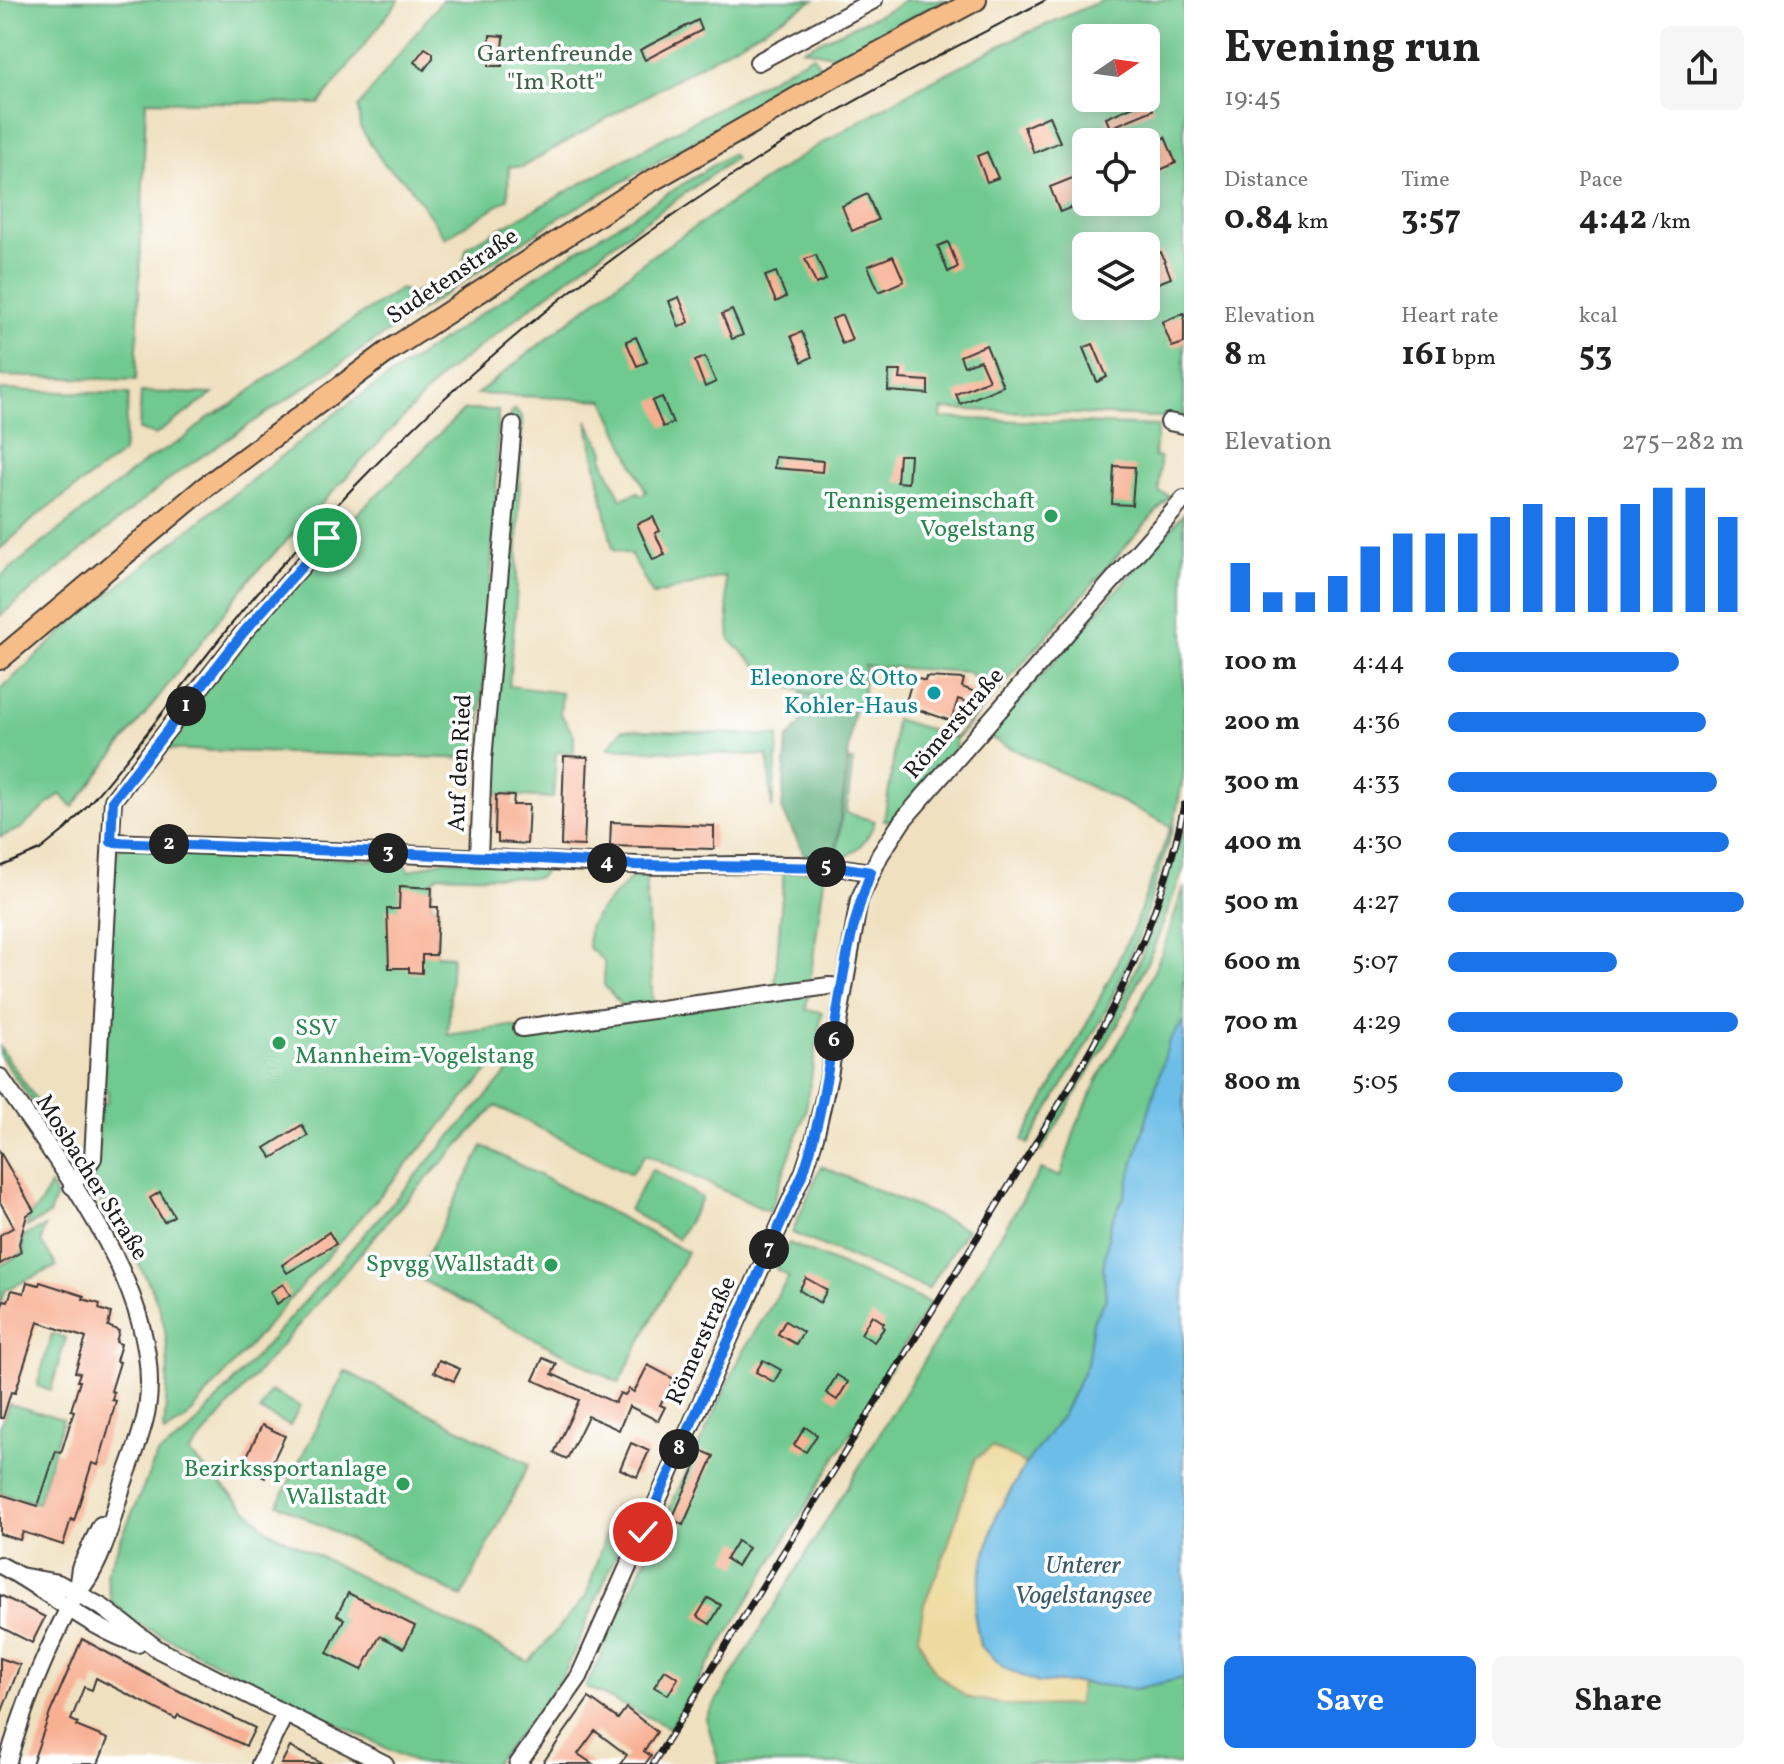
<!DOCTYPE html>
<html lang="en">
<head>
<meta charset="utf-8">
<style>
	body { margin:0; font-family:Vollkorn,serif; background:#f6f6f6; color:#222; height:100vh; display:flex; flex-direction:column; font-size:30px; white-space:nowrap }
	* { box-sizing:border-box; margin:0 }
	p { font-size:26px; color:#767676 }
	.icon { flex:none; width:44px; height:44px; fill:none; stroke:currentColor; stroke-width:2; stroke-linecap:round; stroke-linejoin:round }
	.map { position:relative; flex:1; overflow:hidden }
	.side { display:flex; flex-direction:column; background:#fff; width:600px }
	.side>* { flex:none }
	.needle { width:52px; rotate:77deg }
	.tools { position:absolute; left:1072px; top:24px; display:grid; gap:16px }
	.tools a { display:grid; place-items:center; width:88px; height:88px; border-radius:12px; background:#fff; box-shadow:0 4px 20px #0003; font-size:40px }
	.pin { position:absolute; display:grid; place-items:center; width:68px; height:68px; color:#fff; margin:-34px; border:4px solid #fff; border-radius:50%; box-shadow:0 2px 8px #0007 }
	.km { position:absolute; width:40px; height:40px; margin:-20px; border-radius:50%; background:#222; color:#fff; font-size:22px; line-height:40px; text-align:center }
	.round { display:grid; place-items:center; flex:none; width:84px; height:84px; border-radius:12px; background:#f6f6f6 }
	.overview { display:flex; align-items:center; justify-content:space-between; height:136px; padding:0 40px }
	h1 { font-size:44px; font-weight:700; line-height:60px }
	.stats { display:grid; grid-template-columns:repeat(3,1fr); gap:12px; height:136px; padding:8px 40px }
	.stats div { display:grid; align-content:center }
	.stats b { font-size:34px; font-weight:700 }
	.stats small { font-size:22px; font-weight:400 }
	.stats p { font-size:22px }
	.chart { height:224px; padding:16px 40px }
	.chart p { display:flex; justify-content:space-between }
	.chart svg { width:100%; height:144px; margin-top:8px; stroke:#1a73e8; stroke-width:6 }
	.action { display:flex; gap:16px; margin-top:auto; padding:16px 40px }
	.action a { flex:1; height:92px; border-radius:12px; background:#1a73e8; color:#fff; font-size:32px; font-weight:700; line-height:92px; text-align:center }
	.action a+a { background:#f6f6f6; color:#222 }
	ul { padding:0 40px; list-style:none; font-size:26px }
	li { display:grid; grid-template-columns:128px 96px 1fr; align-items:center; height:60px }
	li i { height:20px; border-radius:10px; background:#1a73e8 }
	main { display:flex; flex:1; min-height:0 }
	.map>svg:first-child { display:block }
	.green { fill:#70c98f; stroke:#467256; stroke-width:2; fill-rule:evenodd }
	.forest { fill:#5cad7a; stroke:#3c644b; stroke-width:2 }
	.sand { fill:#eeda9e; stroke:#857b5d; stroke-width:2 }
	.water { fill:#6cbde7; stroke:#446c82; stroke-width:2 }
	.building { fill:#f8af92 }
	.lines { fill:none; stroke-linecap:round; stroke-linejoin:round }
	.minor-casing { stroke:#3c3935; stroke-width:20 }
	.major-casing { stroke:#3c3935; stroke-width:24 }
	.minor { stroke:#fff; stroke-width:16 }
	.major { stroke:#f7bd88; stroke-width:20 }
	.tram { stroke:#1c1c1c; stroke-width:2 }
	.rail-casing { stroke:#1c1c1c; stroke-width:7 }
	.rail { stroke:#fff; stroke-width:4; stroke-dasharray:12; stroke-linecap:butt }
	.route-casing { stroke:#fff; stroke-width:16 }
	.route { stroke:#1a73e8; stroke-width:10 }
	.leisure-dot { fill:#2e9e5b; stroke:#fff; stroke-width:3 }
	.culture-dot { fill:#0f9aa8; stroke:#fff; stroke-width:3 }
	.labels { text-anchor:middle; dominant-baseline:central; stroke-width:7; stroke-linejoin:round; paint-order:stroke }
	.park-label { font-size:24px; fill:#3e614a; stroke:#fff }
	.street-label { font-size:24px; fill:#1c1c1c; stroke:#fff }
	.leisure-label { font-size:24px; fill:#27864d; stroke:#fff; text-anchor:end }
	.culture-label { font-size:24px; fill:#0d838f; stroke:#fff; text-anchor:end }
	.water-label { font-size:26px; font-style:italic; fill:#3c5c6d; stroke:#fff }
</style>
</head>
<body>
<main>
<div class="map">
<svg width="1184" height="1764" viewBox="0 0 1184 1764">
	<rect width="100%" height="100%" fill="#fff"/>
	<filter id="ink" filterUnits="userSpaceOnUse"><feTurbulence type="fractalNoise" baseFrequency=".0125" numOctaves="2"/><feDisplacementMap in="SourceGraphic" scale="16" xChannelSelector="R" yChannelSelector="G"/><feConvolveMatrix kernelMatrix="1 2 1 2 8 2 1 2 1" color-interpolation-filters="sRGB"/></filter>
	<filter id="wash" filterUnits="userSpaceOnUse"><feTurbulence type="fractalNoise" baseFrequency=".006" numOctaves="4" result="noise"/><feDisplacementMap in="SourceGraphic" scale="32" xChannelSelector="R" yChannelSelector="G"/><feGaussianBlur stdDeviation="1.8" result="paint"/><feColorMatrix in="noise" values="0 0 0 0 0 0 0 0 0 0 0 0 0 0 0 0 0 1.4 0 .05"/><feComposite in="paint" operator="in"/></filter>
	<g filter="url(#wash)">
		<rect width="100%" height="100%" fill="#efe0c0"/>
		<!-- green -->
		<g class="green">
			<path d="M0 0H399L319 104 146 101 136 380 0 376Z"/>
			<path d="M442 0H814L522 167 509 166 508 199 445 238 408 184 383 163 360 127 358 107Z"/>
			<path d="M904 0H946L836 56 803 49 894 8Z"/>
			<path d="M1103 0H1184V418L942 409 941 418 1158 426 1154 457 1160 458 1159 492 1170 496 955 740 956 748 893 821 884 820 893 763 895 719 956 737 988 698 969 672 865 666 862 711 774 682 730 640 725 576 653 595 631 555 613 550 587 420 604 451 603 460 621 499 638 492 640 495 646 492 604 400 477 394 650 257 807 152 910 92 1011 40ZM1086 38H1146V98H1086ZM1086 142H1146V202H1086ZM1086 246H1146V306H1086Z"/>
			<path d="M813 55 821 69 560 217 177 473 0 616V577L147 460 184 439 208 418 230 406 289 362 400 289 412 294 462 268 467 247Z"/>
			<path d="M731 154 735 158 610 246 443 375 251 578 73 807 60 794 20 829 0 837V690L78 618 341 409 544 271Z"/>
			<path d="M0 390 129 394 123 453 38 515 0 549Z"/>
			<path d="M141 392 213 394 155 435 139 430Z"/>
			<path d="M514 409 522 417 516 602 509 686 562 693 560 713 574 735V753L556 752 553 798 490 794 487 785 507 420Z"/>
			<path d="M464 410H498L496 499 478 759 158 749 248 635 357 514Z"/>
			<path d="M1184 513V774L1173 827 1140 933 1103 1017 1028 1144 1022 1140 1090 1018 1133 930 1171 826 988 737Z"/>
			<path d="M623 729 779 736 772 809 768 756 608 748Z"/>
			<path d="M849 761H853L846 813 875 821C869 839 854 856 836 861Z"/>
			<path d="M1184 826V867L1154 947 1119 1023 1041 1151 1036 1149 1112 1023 1150 936Z"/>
			<path d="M124 845 404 862 409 871 445 860 545 864 543 874 536 878 439 875 432 881 431 907H438L436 955 452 956 448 1035 510 1026 524 1031 774 997 784 871 825 872 806 1010 822 1012 805 1114 769 1212 646 1154 631 1174 496 1106 399 1208 189 1453 269 1531 529 1662 586 1597 614 1507 633 1516 565 1672 536 1716 493 1764H418L131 1620 111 1601 106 1574 157 1455 187 1434 509 1071 494 1061 490 1069 185 1420 164 1433C166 1396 172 1357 163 1321 155 1289 136 1260 121 1231L118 1232 94 1191 92 1179 97 1164 100 1103H107L108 1090 101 1089 115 854Z"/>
			<path d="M640 869H645L653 1007 622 1006 604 985V961L588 947 589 926 601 909Z"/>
			<path d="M1184 887V1764H719L706 1718 1041 1169 1060 1177 1076 1127 1098 1078 1135 1015 1163 950Z"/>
			<path d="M0 1047 62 1137 51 1130 0 1055Z"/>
			<path d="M483 1146 687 1252 619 1383 416 1277Z"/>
			<path d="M821 1166 967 1229 928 1289 792 1233Z"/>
			<path d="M652 1169 702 1198 678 1239 629 1210Z"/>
			<path d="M50 1185 56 1196 49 1215 26 1227 29 1216 40 1205Z"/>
			<path d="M45 1227 41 1242 57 1266 5 1290 0 1305V1266L24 1252 22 1244 23 1236Z"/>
			<path d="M789 1243 930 1303 670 1728 586 1687 743 1351 789 1277 776 1269Z"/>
			<path d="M52 1334 66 1338 51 1390 37 1386Z"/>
			<path d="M345 1371 529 1464 462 1597 278 1504Z"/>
			<path d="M270 1391 300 1406 290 1426 260 1411Z"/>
			<path d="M9 1404 63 1419 38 1503 0 1493V1425Z"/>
		</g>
		<!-- forest -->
		<path class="forest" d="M801 692 854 709 835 861 807 860 782 810 787 740 801 724Z"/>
		<!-- sand -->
		<path class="sand" d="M992 1447 1026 1464 996 1516 1038 1683H1081L1077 1705 1012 1706 966 1697 934 1671 918 1637 924 1604 946 1551 975 1459Z"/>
		<!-- water -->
		<path class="water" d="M1184 1020V1678L1135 1689 1081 1683H1038L1004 1668 980 1646 974 1613 981 1572 996 1516 1026 1464 1063 1414 1087 1364 1093 1321 1106 1298 1103 1268 1111 1222 1124 1197 1169 1042Z"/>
		<g id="blocks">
			<!-- building -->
			<g class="building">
				<path d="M698 20 702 30 645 60 640 50Z"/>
				<path d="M490 35 504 36 502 66H489Z"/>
				<path d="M425 48 433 53V58L424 70 414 62Z"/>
				<path d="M1149 99 1153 110 1110 128 1106 118Z"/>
				<path d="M1049 116 1060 142 1034 153 1024 127Z"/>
				<path d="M1165 137 1176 163 1151 174 1146 162V145Z"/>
				<path d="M987 152 998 178 987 182 977 156Z"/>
				<path d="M1075 177 1085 202 1060 212 1050 187Z"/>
				<path d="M867 194 878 220 852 231 842 206Z"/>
				<path d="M948 242 958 267 948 272 938 246Z"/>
				<path d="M1161 252 1171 278 1146 288V258Z"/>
				<path d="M816 255 826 280 816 284 805 259Z"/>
				<path d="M893 256 904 281 879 292 868 266Z"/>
				<path d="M776 272 786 297 776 302 765 276Z"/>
				<path d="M679 297 689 322 679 327 669 301Z"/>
				<path d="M732 310 743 335 732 339 722 314Z"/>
				<path d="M1184 313V343L1172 347 1162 322Z"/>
				<path d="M842 315 852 340 842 344 832 319Z"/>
				<path d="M802 332 812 357 802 362 791 336Z"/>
				<path d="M636 337 647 362 637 366 626 341Z"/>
				<path d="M1093 344 1107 377 1097 382 1083 348Z"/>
				<path d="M986 345 1003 386 960 404 956 394 989 380 980 360 964 366 960 356Z"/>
				<path d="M705 357 716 382 705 387 695 361Z"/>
				<path d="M889 371H901L900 379 928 381V394L888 391Z"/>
				<path d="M662 397 673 423 663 427 652 401Z"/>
				<path d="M899 455H910L908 483 897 482Z"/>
				<path d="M775 457 823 461 822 472 774 468Z"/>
				<path d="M1114 466 1135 467 1132 505 1112 504Z"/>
				<path d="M653 517 660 531 655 533 665 555 653 560 637 524Z"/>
				<path d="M913 677 925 681 926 677 964 679 962 687 975 692 972 704 958 699 951 721 905 705Z"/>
				<path d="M564 756 588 757 584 846 561 845Z"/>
				<path d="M496 795 514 796 513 805H529L527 844 498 842V834H495Z"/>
				<path d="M611 822 714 826V849L610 846Z"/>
				<path d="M400 886 432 888 431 907H438L436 955H422V973L409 972V968H389L387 909H399Z"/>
				<path d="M302 1125 308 1136 272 1158 265 1148Z"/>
				<path d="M0 1152 34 1211 27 1215 19 1244 21 1252 0 1264V1235L14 1227 0 1202Z"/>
				<path d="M160 1192 174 1216 164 1222 150 1198Z"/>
				<path d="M329 1232 336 1244 287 1273 282 1265Z"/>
				<path d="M806 1278 827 1290 820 1303 799 1290Z"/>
				<path d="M27 1282 39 1285 40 1282 84 1296 83 1299 100 1304 99 1309 111 1313 108 1326 119 1331 116 1342 121 1344 116 1361 120 1362 111 1391 114 1392 112 1400 116 1401 108 1431 98 1465 92 1463 74 1521 71 1519 63 1545 23 1532 20 1540 0 1534V1494L38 1506 56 1451 61 1453 74 1411 71 1410 80 1381H77L80 1373 75 1372 86 1338 38 1322 15 1393 11 1392 3 1418H0V1313L4 1300 8 1301 12 1290 24 1293Z"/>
				<path d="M283 1284 290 1295 277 1304 270 1292Z"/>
				<path d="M872 1315 884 1323 882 1326 884 1328 874 1342 861 1334Z"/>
				<path d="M785 1321 803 1332 796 1344 778 1334Z"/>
				<path d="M543 1358 557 1364 552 1374 615 1403 620 1393 625 1395 629 1389 634 1392 648 1365 674 1379 660 1405 665 1407 658 1421 629 1406 619 1430 588 1416 567 1459 554 1453 579 1400 533 1380Z"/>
				<path d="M439 1360 460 1369 454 1381 434 1372Z"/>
				<path d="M763 1360 781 1370 774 1382 756 1372Z"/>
				<path d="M837 1375 848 1382 837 1400 826 1393Z"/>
				<path d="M262 1425 285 1436 265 1478 242 1466Z"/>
				<path d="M805 1427 817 1435 806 1452 794 1445Z"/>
				<path d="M631 1443 649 1451 637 1477 620 1469Z"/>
				<path d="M702 1451 714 1456 683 1525 672 1519Z"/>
				<path d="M737 1541 748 1548 737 1566 726 1559Z"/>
				<path d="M348 1593 415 1626 404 1648 380 1636 362 1670 327 1653 344 1619 337 1615Z"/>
				<path d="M0 1595 45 1617 32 1643 0 1627Z"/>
				<path d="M708 1598 721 1605 710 1624 697 1616Z"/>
				<path d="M82 1639 167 1685 255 1728 246 1746 178 1715 176 1719 96 1678 92 1690 84 1687 71 1720 78 1723 76 1726 108 1739 98 1764H32L50 1713Z"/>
				<path d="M0 1658 20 1665 1 1714H0Z"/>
				<path d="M665 1670 678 1678 668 1695 654 1687Z"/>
				<path d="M589 1698 618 1719 626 1708 657 1732 644 1751 651 1756 645 1764H620L627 1755 595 1731 578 1754 593 1764H542Z"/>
				<path d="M290 1747 323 1764H281Z"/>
			</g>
		</g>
	</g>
	<g filter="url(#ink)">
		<use href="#blocks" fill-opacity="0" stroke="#3c3935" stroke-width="2"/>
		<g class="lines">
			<defs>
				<g id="minor">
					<path d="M758 62 874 0"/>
					<path d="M1169 422 1184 425"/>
					<path d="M111 842C285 849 460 856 634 865 712 869 794 858 871 872"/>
					<path d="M479 857 483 760 513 425"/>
					<path d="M522 1028 829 986 843 987"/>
					<path d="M0 1077C60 1167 165 1295 147 1409 142 1437 130 1463 121 1490 112 1517 107 1545 93 1570 87 1583 76 1593 70 1606 44 1655 22 1711 7 1764"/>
					<path d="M72 1186 93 1158 113 800 243 633 327 538"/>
					<path d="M0 1565C47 1589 87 1628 138 1644"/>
					<path d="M20 1576 58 1583 102 1607 159 1650 385 1764"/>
					<path d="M77 1589 80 1568 101 1525"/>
					<path d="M260 1764 285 1714"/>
					<path d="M518 1764 579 1677 804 1171 815 1137 829 1076 859 900 880 855 903 820 1184 499"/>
				</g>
				<path id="major" d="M0 659 204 488 390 350 646 184 833 77 976 0"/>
			</defs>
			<!-- minor casing -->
			<use href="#minor" class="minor-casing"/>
			<!-- major casing -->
			<use href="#major" class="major-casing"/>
			<!-- minor -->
			<use href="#minor" class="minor"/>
			<!-- major -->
			<use href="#major" class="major"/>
			<!-- tram -->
			<path class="tram" d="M0 867 40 850 66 829C126 766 175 693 230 626 268 578 310 534 351 490 474 361 616 248 766 154 856 97 952 49 1046 0"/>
			<defs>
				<path id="rail" d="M653 1764 1068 1090C1120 999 1164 909 1184 805"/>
			</defs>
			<!-- rail casing -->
			<use href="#rail" class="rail-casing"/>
			<!-- rail -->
			<use href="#rail" class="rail"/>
		</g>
	</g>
	<g class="lines" filter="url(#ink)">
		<defs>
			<path id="route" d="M327 538 243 633 113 800 111 842 539 859 634 865 845 868 871 872C834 965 837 1073 804 1171L643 1532"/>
		</defs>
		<!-- route casing -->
		<use href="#route" class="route-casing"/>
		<!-- route -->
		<use href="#route" class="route"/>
	</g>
	<!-- markers -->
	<g class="leisure-dot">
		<circle cx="1051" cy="516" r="8"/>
		<circle cx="279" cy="1043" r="8"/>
		<circle cx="551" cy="1265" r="8"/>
		<circle cx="403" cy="1484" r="8"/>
	</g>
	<circle class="culture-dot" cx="934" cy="693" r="8"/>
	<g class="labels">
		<!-- park labels -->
		<g class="park-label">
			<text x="555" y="55">Gartenfreunde<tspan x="555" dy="28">"Im Rott"</tspan></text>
		</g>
		<!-- street labels -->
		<g class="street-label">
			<text transform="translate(453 277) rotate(-34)">Sudetenstraße</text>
			<text transform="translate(955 724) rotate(-49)">Römerstraße</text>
			<text transform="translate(461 763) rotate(-87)">Auf den Ried</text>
			<text transform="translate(91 1178) rotate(58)">Mosbacher Straße</text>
			<text transform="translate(702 1341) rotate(-66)">Römerstraße</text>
		</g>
		<!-- leisure labels -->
		<g class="leisure-label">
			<text x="1035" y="502">Tennisgemeinschaft<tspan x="1035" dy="28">Vogelstang</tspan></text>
			<text x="295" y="1029" text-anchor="start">SSV<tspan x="295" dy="28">Mannheim-Vogelstang</tspan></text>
			<text x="535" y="1265">Spvgg Wallstadt</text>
			<text x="387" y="1470">Bezirkssportanlage<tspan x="387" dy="28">Wallstadt</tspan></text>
		</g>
		<!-- culture labels -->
		<g class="culture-label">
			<text x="918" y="679">Eleonore &amp; Otto<tspan x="918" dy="28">Kohler-Haus</tspan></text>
		</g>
		<!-- water labels -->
		<g class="water-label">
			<text x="1083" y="1566">Unterer<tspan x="1083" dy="30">Vogelstangsee</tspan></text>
		</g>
	</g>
</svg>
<div class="tools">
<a><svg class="needle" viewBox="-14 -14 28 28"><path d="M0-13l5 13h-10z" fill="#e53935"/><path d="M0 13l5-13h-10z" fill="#767676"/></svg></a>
<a><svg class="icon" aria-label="locate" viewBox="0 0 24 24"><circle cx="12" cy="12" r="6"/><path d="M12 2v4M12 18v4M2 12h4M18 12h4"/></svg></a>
<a><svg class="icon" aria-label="layers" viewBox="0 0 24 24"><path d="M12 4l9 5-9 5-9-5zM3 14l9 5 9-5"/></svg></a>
</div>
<div class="pin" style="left:327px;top:538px;background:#1e9e55"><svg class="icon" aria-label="arrive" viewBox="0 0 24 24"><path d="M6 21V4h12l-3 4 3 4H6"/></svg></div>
<div class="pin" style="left:643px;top:1532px;background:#d93025"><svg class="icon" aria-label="check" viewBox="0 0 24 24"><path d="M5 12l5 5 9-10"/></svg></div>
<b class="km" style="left:186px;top:706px">1</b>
<b class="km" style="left:169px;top:844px">2</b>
<b class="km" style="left:388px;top:853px">3</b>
<b class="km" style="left:607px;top:863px">4</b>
<b class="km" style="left:826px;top:867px">5</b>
<b class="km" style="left:834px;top:1041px">6</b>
<b class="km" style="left:769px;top:1249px">7</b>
<b class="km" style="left:679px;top:1449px">8</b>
</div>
<section class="side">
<div class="overview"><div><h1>Evening run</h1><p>19:45</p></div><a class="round"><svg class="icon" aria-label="share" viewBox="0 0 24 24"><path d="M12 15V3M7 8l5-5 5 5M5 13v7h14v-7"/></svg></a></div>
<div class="stats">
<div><p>Distance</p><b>0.84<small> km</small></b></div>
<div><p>Time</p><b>3:57</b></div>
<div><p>Pace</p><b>4:42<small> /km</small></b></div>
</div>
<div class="stats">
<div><p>Elevation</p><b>8<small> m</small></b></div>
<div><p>Heart rate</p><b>161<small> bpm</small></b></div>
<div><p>kcal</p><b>53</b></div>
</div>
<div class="chart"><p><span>Elevation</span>275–282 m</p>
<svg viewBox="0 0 160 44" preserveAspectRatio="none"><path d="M5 44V29M15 44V38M25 44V38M35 44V33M45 44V24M55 44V20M65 44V20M75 44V20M85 44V15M95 44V11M105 44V15M115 44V15M125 44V11M135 44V6M145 44V6M155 44V15"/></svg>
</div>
<ul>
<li><b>100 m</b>4:44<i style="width:78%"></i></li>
<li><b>200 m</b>4:36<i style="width:87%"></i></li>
<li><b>300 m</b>4:33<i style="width:91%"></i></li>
<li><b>400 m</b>4:30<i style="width:95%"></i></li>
<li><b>500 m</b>4:27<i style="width:100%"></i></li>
<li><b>600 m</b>5:07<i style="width:57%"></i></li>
<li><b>700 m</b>4:29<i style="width:98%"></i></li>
<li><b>800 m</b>5:05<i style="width:59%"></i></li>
</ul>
<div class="action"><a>Save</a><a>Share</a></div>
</section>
</main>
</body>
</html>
